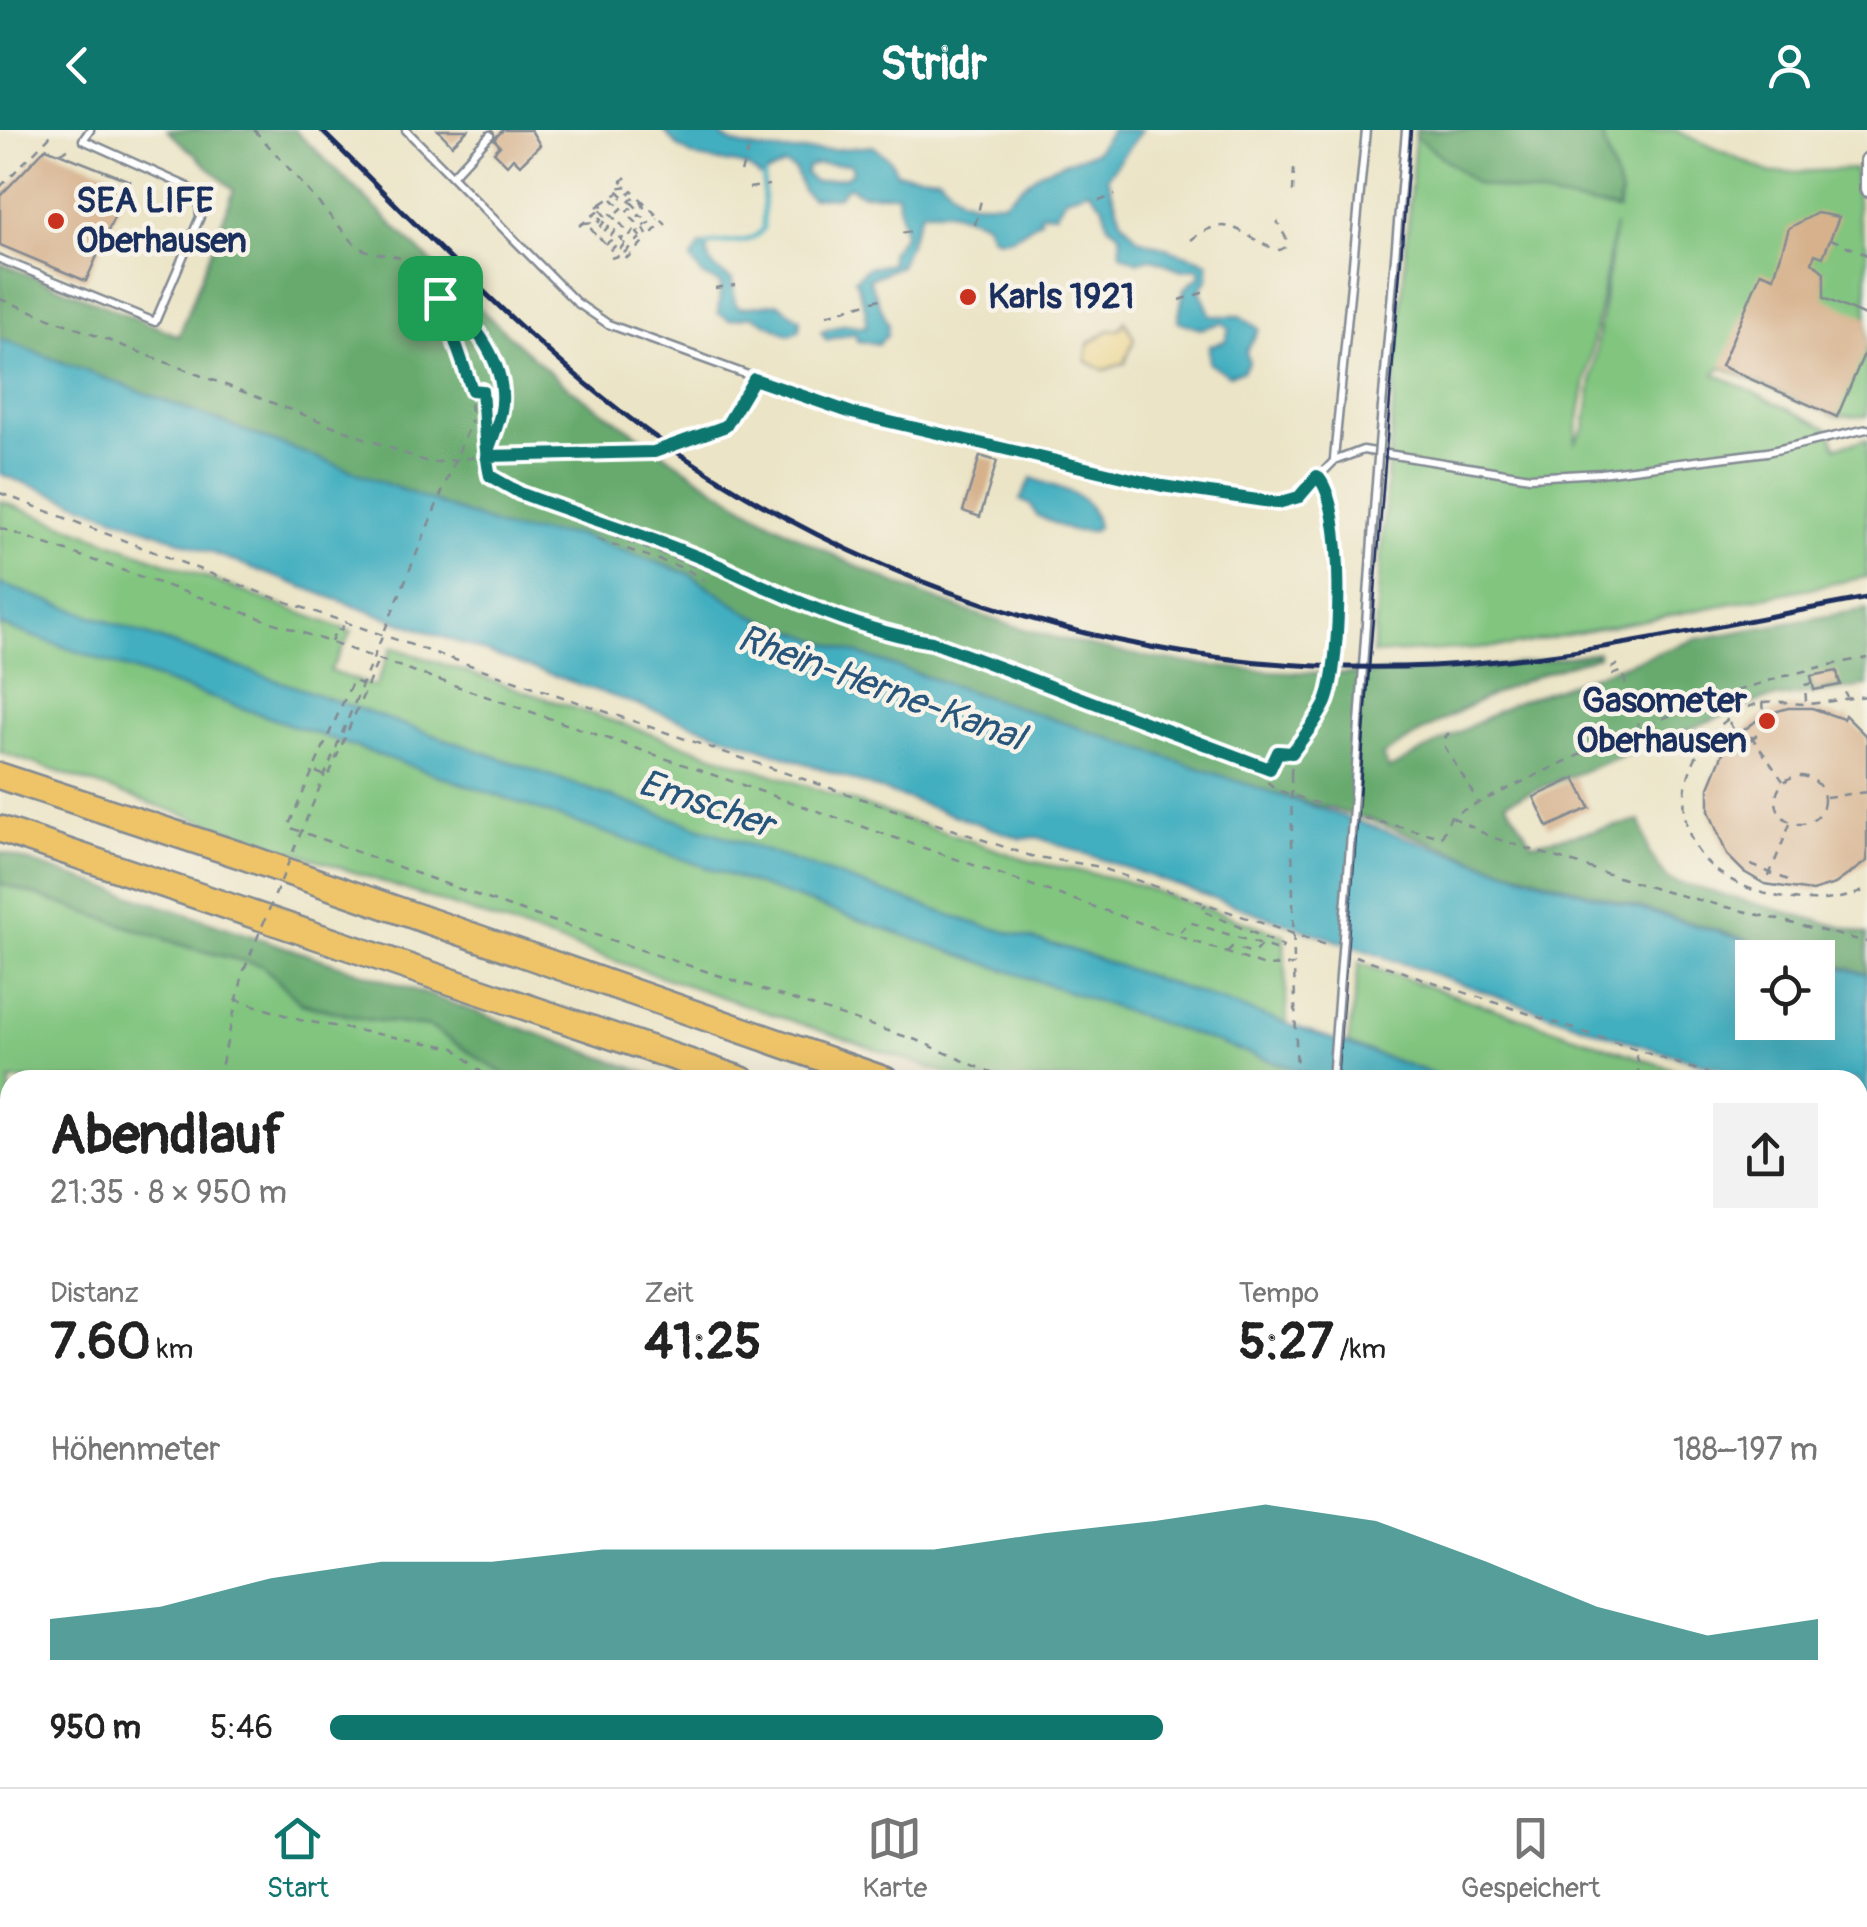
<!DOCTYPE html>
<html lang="de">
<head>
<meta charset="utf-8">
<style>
	body { margin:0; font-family:Pangolin,sans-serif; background:#f2f2f2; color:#222; height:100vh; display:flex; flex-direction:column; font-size:38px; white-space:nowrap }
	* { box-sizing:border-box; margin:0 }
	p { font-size:32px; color:#767676 }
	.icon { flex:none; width:55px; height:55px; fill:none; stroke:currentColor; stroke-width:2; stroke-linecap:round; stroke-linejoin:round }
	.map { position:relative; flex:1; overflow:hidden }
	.sheet { position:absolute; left:0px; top:940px; width:1868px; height:718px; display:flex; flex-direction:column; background:#fff; border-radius:30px 30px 0 0; box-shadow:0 10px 40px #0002 }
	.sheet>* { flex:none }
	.controls { position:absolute; left:1735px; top:810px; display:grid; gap:20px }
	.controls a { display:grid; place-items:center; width:100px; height:100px; border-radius:0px; background:#fff; box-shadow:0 10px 40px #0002; font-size:50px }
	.pin { position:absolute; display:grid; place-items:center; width:85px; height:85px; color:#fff; margin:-42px; border-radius:20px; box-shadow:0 5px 15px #0006 }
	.round { display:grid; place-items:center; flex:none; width:105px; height:105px; border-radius:0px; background:#f2f2f2 }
	.summary { display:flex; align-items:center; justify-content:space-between; height:170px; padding:0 50px }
	h1 { font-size:55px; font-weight:800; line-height:75px }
	.stats { display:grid; grid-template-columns:repeat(3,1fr); gap:15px; height:170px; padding:10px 50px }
	.stats div { display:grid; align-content:center }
	.stats b { font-size:50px; font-weight:800 }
	.stats small { font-size:28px; font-weight:400 }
	.stats p { font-size:28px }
	.chart { height:280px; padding:20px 50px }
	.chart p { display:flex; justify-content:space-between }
	.chart svg { width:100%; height:180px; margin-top:10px; fill:#0f766e; opacity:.7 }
	ul { padding:0 50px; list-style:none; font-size:32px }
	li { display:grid; grid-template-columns:160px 120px 1fr; align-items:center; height:75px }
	li i { height:25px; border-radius:12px; background:#0f766e }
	header { display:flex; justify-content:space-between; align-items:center; height:130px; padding:0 50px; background:#0f766e; color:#fff; font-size:45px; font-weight:800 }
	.menu { display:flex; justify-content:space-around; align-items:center; height:140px; border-top:2px solid #e0e0e0; background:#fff; font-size:28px; color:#767676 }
	.menu a { display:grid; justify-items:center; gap:5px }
	.menu .active { color:#0f766e }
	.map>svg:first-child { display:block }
	.green { fill:#81c57f; stroke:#4e7a6e; stroke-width:2.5; fill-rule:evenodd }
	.forest { fill:#68aa6e; stroke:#426c66; stroke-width:2.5 }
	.sand { fill:#eeda9e; stroke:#84847e; stroke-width:2.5 }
	.water { fill:#42afc0; stroke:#2e6f8f; stroke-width:2.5; fill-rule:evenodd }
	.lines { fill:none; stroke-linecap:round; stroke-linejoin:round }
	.stream { stroke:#42afc0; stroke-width:5 }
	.building { fill:#d6b18c }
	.service-casing { stroke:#838a92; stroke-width:11 }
	.minor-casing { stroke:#838a92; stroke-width:18 }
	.primary-casing { stroke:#838a92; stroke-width:25 }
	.motorway-casing { stroke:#838a92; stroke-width:30 }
	.path { stroke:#838a92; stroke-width:2.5; stroke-dasharray:8 8; stroke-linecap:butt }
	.service { stroke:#fff; stroke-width:6 }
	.minor { stroke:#fff; stroke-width:12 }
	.primary { stroke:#efc469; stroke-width:20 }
	.motorway { stroke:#efc469; stroke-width:25 }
	.tram { stroke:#1b2f5e; stroke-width:2.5 }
	.rail { stroke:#1b2f5e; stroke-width:5 }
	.service-bridge-casing { stroke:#838a92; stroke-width:11; stroke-linecap:butt }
	.path-bridge { stroke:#838a92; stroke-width:2.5; stroke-dasharray:8 8; stroke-linecap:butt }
	.service-bridge { stroke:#fff; stroke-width:6 }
	.route-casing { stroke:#fff; stroke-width:20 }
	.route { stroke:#0f766e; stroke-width:12 }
	.poi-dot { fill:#c8321e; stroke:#f7f3e8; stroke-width:4 }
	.labels { text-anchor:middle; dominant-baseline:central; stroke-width:9; stroke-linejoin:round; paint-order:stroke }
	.poi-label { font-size:35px; font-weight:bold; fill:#1b2f5e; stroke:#f7f3e8; text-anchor:start }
	.water-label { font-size:38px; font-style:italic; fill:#27557b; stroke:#f7f3e8 }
</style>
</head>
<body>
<header><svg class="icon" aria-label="back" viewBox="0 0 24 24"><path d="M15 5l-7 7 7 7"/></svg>Stridr<svg class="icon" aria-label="person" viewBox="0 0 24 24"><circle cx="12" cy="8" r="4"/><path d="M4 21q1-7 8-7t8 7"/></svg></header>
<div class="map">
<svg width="1867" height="1657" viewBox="0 0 1867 1657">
	<rect width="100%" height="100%" fill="#f7f3e8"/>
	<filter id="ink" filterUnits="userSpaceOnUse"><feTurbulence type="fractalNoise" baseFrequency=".01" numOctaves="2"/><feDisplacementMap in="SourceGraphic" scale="20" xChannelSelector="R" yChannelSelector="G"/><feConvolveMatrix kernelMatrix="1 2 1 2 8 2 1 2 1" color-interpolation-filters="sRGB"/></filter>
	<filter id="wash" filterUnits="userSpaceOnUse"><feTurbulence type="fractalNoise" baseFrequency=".0048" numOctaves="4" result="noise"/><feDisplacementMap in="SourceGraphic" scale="40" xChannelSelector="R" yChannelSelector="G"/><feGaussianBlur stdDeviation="2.25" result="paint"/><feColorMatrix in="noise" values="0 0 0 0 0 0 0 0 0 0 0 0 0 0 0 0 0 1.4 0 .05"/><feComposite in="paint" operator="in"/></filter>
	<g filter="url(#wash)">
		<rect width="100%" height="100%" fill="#ebe4c6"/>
		<!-- green -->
		<g class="green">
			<path d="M1600 0H1674L1771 43 1855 39 1858 85 1867 118V286L1837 287 1721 237 1715 244 1829 299 1836 317 1867 309V447L1511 516 1373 524 1415 6 1477 54 1618 80 1621 65ZM1615 95 1585 298 1575 312V311Z"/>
			<path d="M0 371 352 502 330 541 375 557 392 517 1030 731 1122 750 1284 805 1287 894 1069 819 970 792 0 454Z"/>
			<path d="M0 495 1326 950H966L0 622Z"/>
			<path d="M0 753 191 818 263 836 301 874 364 889 430 897 513 950H10V1318L0 1316Z"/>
			<path d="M1359 833 1705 950H1451L1348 914Z"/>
			<path d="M1858 995 1867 997V1094L1858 1091Z"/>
			<path d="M1858 1136 1867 1139V1290L1858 1286Z"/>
			<path d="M1867 1595V1657H1851L1850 1648H1858V1596Z"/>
			<path d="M631 1648H869L867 1657H665Z"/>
			<path d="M1115 1648H1233L1232 1657H1113Z"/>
			<path d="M1294 1648H1468L1442 1657H1293Z"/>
		</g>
		<!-- forest -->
		<g class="forest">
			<path d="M167 0H294C382 82 467 171 558 249 585 272 617 289 645 310 934 522 1247 581 1598 522V526C1520 547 1450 583 1382 626L1389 639 1512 574 1697 509 1867 479V556L1762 570 1506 672 1532 713 1640 691 1649 723 1668 750 1867 804V844L1483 732 1371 690 1273 663 837 517 752 486 689 444 579 406 509 400 0 209V133L179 206 234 60Z"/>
			<path d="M1416 0H1600L1621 65 1617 80 1477 54 1415 6Z"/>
			<path d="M0 722 429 865 666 950H513L430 897 364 889 301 873 263 836 191 818 0 753Z"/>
			<path d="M1867 1460V1595L1858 1596V1468Z"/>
		</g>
		<!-- sand -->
		<path class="sand" d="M1125 191 1134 209 1125 233 1104 240 1086 231 1088 214 1107 201 1120 199Z"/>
		<!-- water -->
		<g class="water">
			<path d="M664 0H716C735 32 839 19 873 16L890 29 897 43 939 47 960 68 973 72H1003L1041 41 1095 22 1112 0H1142L1107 47 1121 89 1138 109 1208 132V149L1200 160 1211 186H1240L1259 199 1246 222 1249 232 1243 241 1229 245 1209 233V216L1225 211 1229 198 1222 193 1200 199 1178 191 1184 159 1201 145 1199 138 1182 140 1150 128 1137 132 1121 124 1120 104 1108 95 1103 76 1089 60 1066 67 1056 83 1040 84V90C1023 100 1012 114 992 107L985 92 948 81H922L900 136 869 149 888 194 887 206 878 214 857 211 855 203 826 210 821 202 845 194 866 197V180L855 149 867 138 891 134 890 123 904 104 897 64H861L848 56 838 67 811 68 803 61 795 40 785 35 760 47C734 18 697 49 664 0ZM817 34H851L853 42 846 47 814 52 806 44 808 37Z"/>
			<path d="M701 114 707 115C706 134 717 141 732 150L735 173 741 178 777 173 800 189 799 201 789 205 752 186 729 190 718 183 721 154 703 146 691 130Z"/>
			<path d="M0 209 509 400 579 405 689 444 752 486 837 517 1482 733 1803 827 1752 828V892H1818V832L1867 844V977L1858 974V950H1760L1633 913 1037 707 1022 709 354 476 0 344Z"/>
			<path d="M1032 348C1060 361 1091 359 1097 397L1093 401H1071L1036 385 1031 375 1020 370Z"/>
			<path d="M0 454 970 792 1069 819 1451 950H1326L0 495Z"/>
		</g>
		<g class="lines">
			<!-- stream -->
			<path class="stream" d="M707 115C727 108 746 119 763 99L764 46"/>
		</g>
		<g id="blocks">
			<!-- building -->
			<g class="building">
				<path d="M438 0H468L452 15Z"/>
				<path d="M503 0H531L540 15 520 35 513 28 507 35 494 22 500 16 494 9Z"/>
				<path d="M46 18 130 51 86 151 0 115V66Z"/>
				<path d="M1817 83 1839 87 1823 127 1815 124 1812 132 1824 142V168L1867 187V217L1837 287 1721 236 1761 142 1774 147 1789 98Z"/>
				<path d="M980 326 997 331 980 387 963 381Z"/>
				<path d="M1837 541 1840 555 1814 560 1811 546Z"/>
				<path d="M1788 578H1812L1843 589 1845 585 1867 607V731L1835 754 1812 761 1765 754 1744 742 1727 725 1709 681V657L1727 613 1764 585Z"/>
				<path d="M1575 648 1590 678 1548 697 1534 667Z"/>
				<path d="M1786 1648H1812L1813 1657H1786Z"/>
			</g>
		</g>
	</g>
	<g filter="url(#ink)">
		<use href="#blocks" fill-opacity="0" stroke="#838a92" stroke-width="2.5"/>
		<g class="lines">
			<defs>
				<g id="service">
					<path d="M406 0 576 172 608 194 852 283 1163 356 1277 373 1299 367 1334 331 1363 320 1530 347 1601 343 1767 322 1867 299"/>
					<path d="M452 46 490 5"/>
					<path d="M0 129 155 192 200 87 199 72 188 57 83 10 90 0"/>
					<path d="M1382 277 1406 0"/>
					<path d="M1334 329 1366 0"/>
					<path d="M1354 665 1375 366"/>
					<path d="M593 1648 627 1657"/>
					<path d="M1278 1657 1279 1648"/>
				</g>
				<g id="minor">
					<path d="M1867 30V60"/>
					<path d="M0 1591 10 1595"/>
					<path d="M161 1648 188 1657"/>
					<path d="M1846 1648 1847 1657"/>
					<path d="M363 1657 367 1648"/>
				</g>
				<g id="primary">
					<path d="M0 1631 10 1635"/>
					<path d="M41 1648 65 1657"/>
				</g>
				<g id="motorway">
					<path d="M0 646 240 725 885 950"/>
					<path d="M0 699 742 950"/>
					<path d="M1858 1310 1867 1314"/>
					<path d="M1858 1372 1867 1378"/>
				</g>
			</defs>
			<!-- service casing -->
			<use href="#service" class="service-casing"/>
			<!-- minor casing -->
			<use href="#minor" class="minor-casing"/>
			<!-- primary casing -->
			<use href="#primary" class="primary-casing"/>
			<!-- motorway casing -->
			<use href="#motorway" class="motorway-casing"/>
			<!-- path -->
			<g class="path">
				<path d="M254 0C288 36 319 74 352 111 367 128 390 121 408 131 447 153 472 251 471 292"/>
				<path d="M61 23 71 17"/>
				<path d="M741 42 751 13"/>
				<path d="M626 47 622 51 629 56 615 58 625 68 632 60 666 95"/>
				<path d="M0 57 56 0"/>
				<path d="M749 58 769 55"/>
				<path d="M1293 62 1294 37"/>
				<path d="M612 69 618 75 622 67"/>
				<path d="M641 71 645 80 639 86 645 88"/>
				<path d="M1099 71 1115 65"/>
				<path d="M631 72 642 83"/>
				<path d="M601 74 618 63"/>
				<path d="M597 77 601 74 604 82"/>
				<path d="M617 83 633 68 638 72"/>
				<path d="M606 87 601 81 597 85 601 90 591 99 595 104 610 84 615 89 599 107 611 120 615 116 619 121 638 94 626 83 630 78 639 86"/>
				<path d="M584 93 596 92"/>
				<path d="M975 95 982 66"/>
				<path d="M579 96 600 80"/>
				<path d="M643 96 658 89"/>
				<path d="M902 103 917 100"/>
				<path d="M1831 109 1867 125"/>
				<path d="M1191 110C1233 77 1244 112 1280 120L1286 117V108L1277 91"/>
				<path d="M605 114 618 106 622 110 625 99 620 93 611 106"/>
				<path d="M624 123 640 108"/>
				<path d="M611 128 623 124 627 128 644 111 637 103 643 96 648 107 662 93"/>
				<path d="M715 158 735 155"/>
				<path d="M440 168C475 189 508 237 501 280 499 295 491 311 486 325"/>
				<path d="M0 169 430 333 486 326 654 322 727 295 749 261"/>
				<path d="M1180 170 1205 162"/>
				<path d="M827 185 880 169"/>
				<path d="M472 261H482L481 293 490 346 520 363C586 388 657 408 722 437 789 468 858 501 932 513L1269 639"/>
				<path d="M0 363 269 466 691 611 1031 726 1095 736 1329 816"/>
				<path d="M525 367 550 382 694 436 714 444 719 438"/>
				<path d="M0 398 1265 836 1294 835 1297 950"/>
				<path d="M597 409 686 439 705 451"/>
				<path d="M331 512 336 499 341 500 344 494"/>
				<path d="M1618 534 1610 539 1612 545 1622 541 1638 596"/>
				<path d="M1838 548 1847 567"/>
				<path d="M363 555 353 550 288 697 507 776 919 911 1007 950"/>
				<path d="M1867 566C1847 568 1826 573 1806 574 1791 574 1774 569 1760 573 1705 589 1669 653 1691 708 1713 765 1818 785 1867 759"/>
				<path d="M1763 571 1764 585"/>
				<path d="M1806 571 1805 555 1813 553"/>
				<path d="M1729 592 1736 604"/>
				<path d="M1449 603 1442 612 1478 672"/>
				<path d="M1751 606 1783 651"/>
				<path d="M1738 620 1767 597"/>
				<path d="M1292 623 1278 622 1265 650 1277 660 1342 682"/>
				<path d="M316 642 328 647 377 533"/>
				<path d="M1291 645C1291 612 1317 599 1327 569 1343 520 1341 409 1327 359"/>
				<circle cx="1800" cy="670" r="24"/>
				<path d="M1826 667 1867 662"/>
				<path d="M1452 687 1491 707 1659 760 1867 812"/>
				<path d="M1364 688 1442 707 1451 686C1584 623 1719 552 1867 528"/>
				<path d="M1751 735 1788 750"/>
				<path d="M1769 746 1790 694"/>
				<path d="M1180 802 1189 792 1281 821 1283 816 1201 780 1206 774"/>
				<path d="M1227 822 1232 817 1254 823 1262 814"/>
				<path d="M1355 826 1728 950"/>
				<path d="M235 869 300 890 455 918 490 950"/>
				<path d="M1636 947 1640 936 1636 925"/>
				<path d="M218 950 244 840"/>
				<path d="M1858 983 1867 985"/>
				<path d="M1858 1192 1867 1196"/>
				<path d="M1167 1648 1174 1657"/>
				<path d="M719 1657 730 1648"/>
				<path d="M730 1657 740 1648"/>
				<path d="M1249 1657 1250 1648"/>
				<path d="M1466 1657 1490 1648"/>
			</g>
			<!-- service -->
			<use href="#service" class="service"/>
			<!-- minor -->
			<use href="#minor" class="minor"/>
			<!-- primary -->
			<use href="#primary" class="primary"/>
			<!-- motorway -->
			<use href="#motorway" class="motorway"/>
			<!-- tram -->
			<g class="tram">
				<path d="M1337 950 1411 0"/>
				<path d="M1283 1657 1284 1648"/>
			</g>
			<!-- rail -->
			<g class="rail">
				<path d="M321 0C427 104 530 217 651 304 879 467 1152 549 1432 536 1578 529 1723 494 1867 468"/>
				<path d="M1858 1432 1867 1423"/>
				<path d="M0 1473 10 1475"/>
				<path d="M0 1498 10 1500"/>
				<path d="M433 1648 460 1657"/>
				<path d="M488 1648 516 1657"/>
				<path d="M519 1648 546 1657"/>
				<path d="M1523 1657 1545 1648"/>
				<path d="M1553 1657 1572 1648"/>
			</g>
			<defs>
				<g id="service-bridge">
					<path d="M1375 366 1382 277"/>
					<path d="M1332 950 1354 665"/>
				</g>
			</defs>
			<!-- service-bridge casing -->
			<use href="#service-bridge" class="service-bridge-casing"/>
			<!-- path-bridge -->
			<g class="path-bridge">
				<path d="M1291 645 1294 835"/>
				<path d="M244 840 471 292"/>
				<path d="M444 1657 453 1648"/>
			</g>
			<!-- service-bridge -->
			<use href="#service-bridge" class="service-bridge"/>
		</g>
	</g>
	<g class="lines" filter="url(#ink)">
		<defs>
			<path id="route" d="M440 168 472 260 482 261C485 290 483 316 490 346L520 363C586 388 657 408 722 437 789 468 858 501 932 512L1270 639 1278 622 1292 623C1303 607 1318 590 1326 572 1341 534 1347 374 1317 346L1299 367 1278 373 1162 356 852 283 754 249 726 296 654 322 486 326C491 312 498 296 501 281 509 238 475 189 440 168"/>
		</defs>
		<!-- route casing -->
		<use href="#route" class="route-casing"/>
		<!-- route -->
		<use href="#route" class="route"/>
	</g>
	<!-- markers -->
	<g class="poi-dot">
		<circle cx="56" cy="91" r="10"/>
		<circle cx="968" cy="167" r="10"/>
		<circle cx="1767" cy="591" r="10"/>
	</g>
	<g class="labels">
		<!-- poi labels -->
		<g class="poi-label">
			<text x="76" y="71">SEA LIFE<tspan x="76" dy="40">Oberhausen</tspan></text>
			<text x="988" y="167">Karls 1921</text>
			<text x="1747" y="571" text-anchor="end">Gasometer<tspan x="1747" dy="40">Oberhausen</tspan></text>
		</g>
		<!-- water labels -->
		<g class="water-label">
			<text transform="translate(881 558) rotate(20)">Rhein-Herne-Kanal</text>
			<text transform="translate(706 674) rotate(19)">Emscher</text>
		</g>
	</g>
</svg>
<div class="controls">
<a><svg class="icon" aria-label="locate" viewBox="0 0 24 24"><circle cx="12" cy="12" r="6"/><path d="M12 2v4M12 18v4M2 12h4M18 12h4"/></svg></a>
</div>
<div class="pin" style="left:440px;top:168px;background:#1e9e55"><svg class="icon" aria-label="arrive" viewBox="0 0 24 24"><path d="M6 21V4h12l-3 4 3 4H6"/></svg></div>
<section class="sheet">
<div class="summary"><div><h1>Abendlauf</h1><p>21:35 · 8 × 950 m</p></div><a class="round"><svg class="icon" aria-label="share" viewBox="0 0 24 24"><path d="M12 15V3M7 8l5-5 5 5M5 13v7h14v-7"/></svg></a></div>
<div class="stats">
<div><p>Distanz</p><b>7.60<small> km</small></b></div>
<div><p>Zeit</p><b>41:25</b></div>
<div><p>Tempo</p><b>5:27<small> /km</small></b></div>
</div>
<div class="chart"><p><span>Höhenmeter</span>188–197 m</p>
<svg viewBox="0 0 160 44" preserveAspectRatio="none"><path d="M0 44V34L10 31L20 24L30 20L40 20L50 17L60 17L70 17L80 17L90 13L100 10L110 6L120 10L130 20L140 31L150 38L160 34V44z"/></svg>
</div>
<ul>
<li><b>950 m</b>5:46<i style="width:56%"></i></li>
</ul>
</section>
</div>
<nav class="menu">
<a class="active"><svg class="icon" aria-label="home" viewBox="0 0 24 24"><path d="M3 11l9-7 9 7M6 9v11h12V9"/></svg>Start</a>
<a><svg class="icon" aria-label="map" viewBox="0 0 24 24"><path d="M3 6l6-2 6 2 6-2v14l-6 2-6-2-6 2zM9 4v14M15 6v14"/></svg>Karte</a>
<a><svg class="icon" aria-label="saved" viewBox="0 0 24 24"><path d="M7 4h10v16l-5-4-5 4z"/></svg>Gespeichert</a>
</nav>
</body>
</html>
